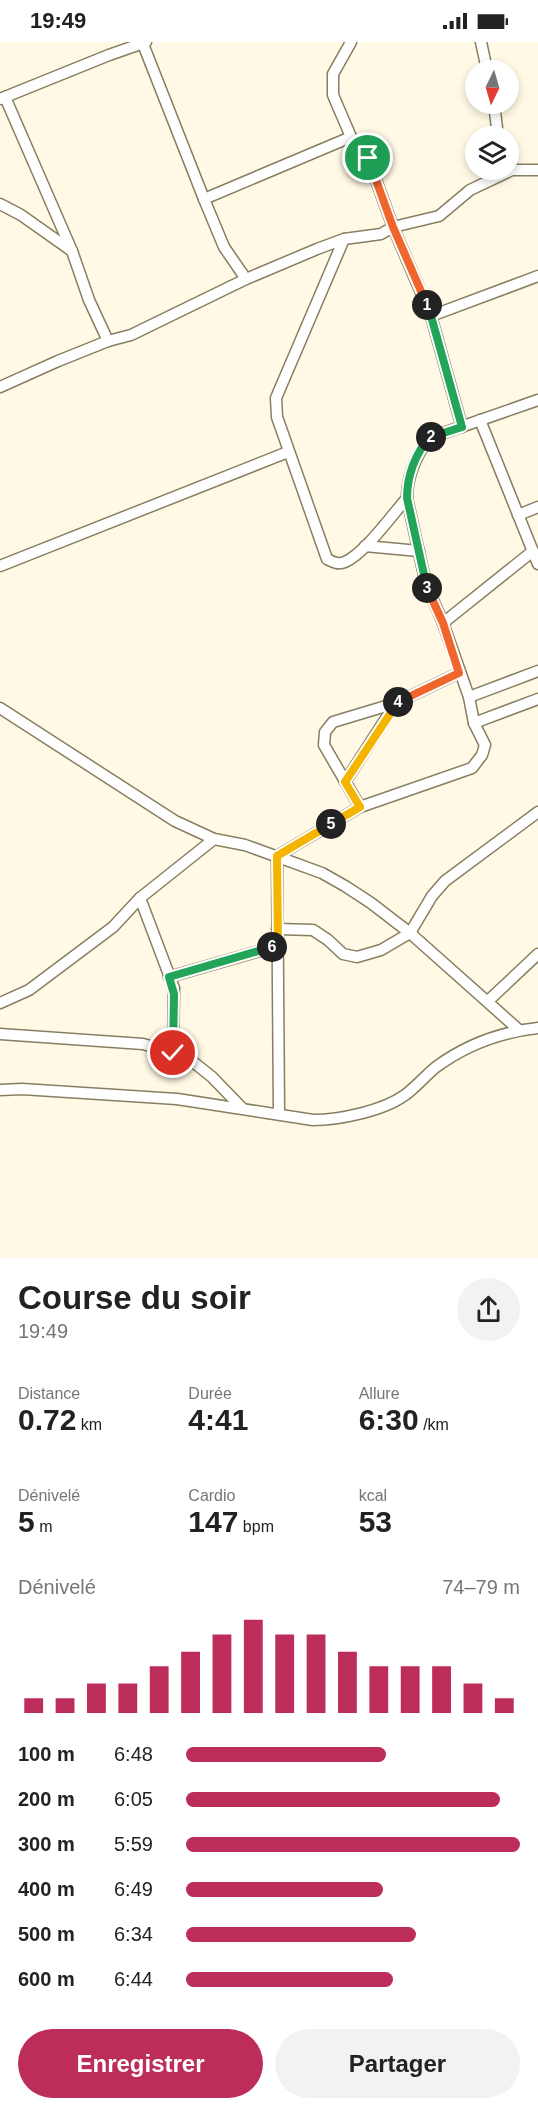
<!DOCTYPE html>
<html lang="fr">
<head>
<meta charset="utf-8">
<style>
	body { margin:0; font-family:Helvetica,sans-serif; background:#f2f2f2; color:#222; height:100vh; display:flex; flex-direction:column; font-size:22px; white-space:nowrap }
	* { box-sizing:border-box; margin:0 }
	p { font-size:20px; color:#767676 }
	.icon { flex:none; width:33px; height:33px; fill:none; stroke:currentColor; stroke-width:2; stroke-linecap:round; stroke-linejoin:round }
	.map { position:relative; height:1216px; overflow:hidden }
	.panel { display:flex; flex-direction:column; background:#fff; flex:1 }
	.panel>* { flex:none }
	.needle { width:39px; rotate:185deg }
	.tools { position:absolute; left:465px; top:18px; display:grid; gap:12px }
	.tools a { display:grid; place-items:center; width:54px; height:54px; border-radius:50%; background:#fff; box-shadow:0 3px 9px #0003; font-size:30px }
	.pin { position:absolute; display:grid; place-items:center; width:51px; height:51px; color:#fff; margin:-26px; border:3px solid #fff; border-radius:50%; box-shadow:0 2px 6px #0007 }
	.km { position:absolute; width:30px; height:30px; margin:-15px; border-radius:50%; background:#222; color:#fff; font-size:16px; line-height:30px; text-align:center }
	.round { display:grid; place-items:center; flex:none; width:63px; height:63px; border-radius:32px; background:#f2f2f2 }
	.head { display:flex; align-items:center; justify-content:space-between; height:102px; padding:0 18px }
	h1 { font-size:33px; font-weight:700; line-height:45px }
	.stats { display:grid; grid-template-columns:repeat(3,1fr); gap:9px; height:102px; padding:6px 18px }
	.stats div { display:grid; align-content:center }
	.stats b { font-size:30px; font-weight:700 }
	.stats small { font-size:16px; font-weight:400 }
	.stats p { font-size:16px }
	.chart { height:168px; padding:12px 18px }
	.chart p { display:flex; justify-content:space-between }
	.chart svg { width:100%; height:108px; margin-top:6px; stroke:#bc2d59; stroke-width:6 }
	.action { display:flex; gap:12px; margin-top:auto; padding:12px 18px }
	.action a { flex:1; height:69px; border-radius:36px; background:#bc2d59; color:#fff; font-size:24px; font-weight:700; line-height:69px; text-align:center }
	.action a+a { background:#f2f2f2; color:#222 }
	ul { padding:0 18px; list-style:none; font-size:20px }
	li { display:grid; grid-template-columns:96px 72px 1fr; align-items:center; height:45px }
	li i { height:15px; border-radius:8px; background:#bc2d59 }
	.status { display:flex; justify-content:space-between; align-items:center; height:42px; padding:0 30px; background:#fff; direction:ltr }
	.status svg { height:16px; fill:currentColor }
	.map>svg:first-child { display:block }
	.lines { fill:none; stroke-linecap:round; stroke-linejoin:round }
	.minor-casing { stroke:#887f61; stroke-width:13 }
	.minor { stroke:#fff; stroke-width:10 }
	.split-1-casing { stroke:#fff; stroke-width:12 }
	.split-2-casing { stroke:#fff; stroke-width:12 }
	.split-3-casing { stroke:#fff; stroke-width:12 }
	.split-4-casing { stroke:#fff; stroke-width:12 }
	.split-5-casing { stroke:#fff; stroke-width:12 }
	.split-6-casing { stroke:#fff; stroke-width:12 }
	.split-7-casing { stroke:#fff; stroke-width:12 }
	.split-1 { stroke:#f0652b; stroke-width:8 }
	.split-2 { stroke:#22a559; stroke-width:8 }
	.split-3 { stroke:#22a559; stroke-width:8 }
	.split-4 { stroke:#f0652b; stroke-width:8 }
	.split-5 { stroke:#f5b400; stroke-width:8 }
	.split-6 { stroke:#f5b400; stroke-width:8 }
	.split-7 { stroke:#22a559; stroke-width:8 }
</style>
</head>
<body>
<div class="status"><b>19:49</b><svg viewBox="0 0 49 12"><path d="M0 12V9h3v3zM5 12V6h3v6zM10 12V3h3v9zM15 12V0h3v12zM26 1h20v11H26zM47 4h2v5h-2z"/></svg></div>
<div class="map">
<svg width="538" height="1216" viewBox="0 0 538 1216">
	<rect width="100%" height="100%" fill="#fff9e5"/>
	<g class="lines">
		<defs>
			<g id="minor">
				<path d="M351 0 333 32V53L351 95 368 116 393 185 431 274 462 385"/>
				<path d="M481 0 487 28"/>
				<path d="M143 2 204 157"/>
				<path d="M0 57 109 13 146 0"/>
				<path d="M494 62 498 94"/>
				<path d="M0 162 21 173 72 209 5 55"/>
				<path d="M344 197 276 356 277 375 327 517C333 520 338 523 345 520 365 511 392 473 407 456"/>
				<path d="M246 237 224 205 204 157 351 95"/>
				<path d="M431 274 538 234"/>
				<path d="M108 299 131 293 246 237 317 207 344 197 381 192 393 185 439 174 470 148 512 128H538"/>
				<path d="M0 345 58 319 108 299 89 258 72 209"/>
				<path d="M480 378 538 522"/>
				<path d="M518 473 538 465"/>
				<path d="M365 504 419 509"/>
				<path d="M0 524 288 410"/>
				<path d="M443 581 426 542 407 456C407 434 416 414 429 396L538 358"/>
				<path d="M469 655 538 629"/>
				<path d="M0 666 175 779 214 797 245 803 322 831 345 844 371 861 410 891 519 988"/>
				<path d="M474 681 538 657"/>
				<path d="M345 740 396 661"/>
				<path d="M360 765 472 726 482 713 485 703 474 681 469 655 443 581 533 509"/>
				<path d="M140 856 174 946 173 1011"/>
				<path d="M277 887 313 888 328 898 343 912 357 915 381 908 410 891 432 854 445 839 538 770"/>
				<path d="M169 935 277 904"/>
				<path d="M488 959 538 912"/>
				<path d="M0 961 29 948 113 885 140 856 214 797"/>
				<path d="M0 992 143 1002 187 1015 212 1035 242 1066"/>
				<path d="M0 1048 22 1047 177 1057 313 1078C339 1078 383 1069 405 1053 416 1045 425 1034 436 1025 466 1003 501 990 538 986"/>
				<path d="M279 1071 277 814 360 765 324 703 325 690 333 680 396 661 459 631"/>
			</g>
		</defs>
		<!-- minor casing -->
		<use href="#minor" class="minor-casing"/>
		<!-- minor -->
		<use href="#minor" class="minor"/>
	</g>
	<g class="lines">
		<defs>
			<path id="split-1" d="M368 116 393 185 427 263"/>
			<path id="split-2" d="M427 263 431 274 462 385 431 395"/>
			<path id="split-3" d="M427 546 407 456C407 435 415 410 431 395"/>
			<path id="split-4" d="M398 660 459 631 443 581 427 546"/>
			<path id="split-5" d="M331 782 360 765 345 740 398 660"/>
			<path id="split-6" d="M272 905 278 904 277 814 331 782"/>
			<path id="split-7" d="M173 1011 174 952 169 935 272 905"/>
		</defs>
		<!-- split-1 casing -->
		<use href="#split-1" class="split-1-casing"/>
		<!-- split-2 casing -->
		<use href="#split-2" class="split-2-casing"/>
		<!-- split-3 casing -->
		<use href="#split-3" class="split-3-casing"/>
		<!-- split-4 casing -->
		<use href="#split-4" class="split-4-casing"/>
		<!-- split-5 casing -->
		<use href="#split-5" class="split-5-casing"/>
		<!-- split-6 casing -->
		<use href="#split-6" class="split-6-casing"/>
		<!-- split-7 casing -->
		<use href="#split-7" class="split-7-casing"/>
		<!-- split-1 -->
		<use href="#split-1" class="split-1"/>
		<!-- split-2 -->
		<use href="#split-2" class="split-2"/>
		<!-- split-3 -->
		<use href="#split-3" class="split-3"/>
		<!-- split-4 -->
		<use href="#split-4" class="split-4"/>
		<!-- split-5 -->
		<use href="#split-5" class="split-5"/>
		<!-- split-6 -->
		<use href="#split-6" class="split-6"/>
		<!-- split-7 -->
		<use href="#split-7" class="split-7"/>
	</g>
</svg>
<div class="tools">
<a><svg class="needle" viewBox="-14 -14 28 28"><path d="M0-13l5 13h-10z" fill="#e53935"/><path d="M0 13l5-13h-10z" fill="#767676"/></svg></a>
<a><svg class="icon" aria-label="layers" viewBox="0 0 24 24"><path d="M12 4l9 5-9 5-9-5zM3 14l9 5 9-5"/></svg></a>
</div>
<div class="pin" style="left:368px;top:116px;background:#1e9e55"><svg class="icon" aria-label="arrive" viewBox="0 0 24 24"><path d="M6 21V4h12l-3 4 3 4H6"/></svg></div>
<div class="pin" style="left:173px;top:1011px;background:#d93025"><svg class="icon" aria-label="check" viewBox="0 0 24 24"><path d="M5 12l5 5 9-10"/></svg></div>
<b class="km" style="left:427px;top:263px">1</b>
<b class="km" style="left:431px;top:395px">2</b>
<b class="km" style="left:427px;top:546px">3</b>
<b class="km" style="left:398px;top:660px">4</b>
<b class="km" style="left:331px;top:782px">5</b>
<b class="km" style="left:272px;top:905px">6</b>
</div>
<section class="panel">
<div class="head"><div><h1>Course du soir</h1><p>19:49</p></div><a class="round"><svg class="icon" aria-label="share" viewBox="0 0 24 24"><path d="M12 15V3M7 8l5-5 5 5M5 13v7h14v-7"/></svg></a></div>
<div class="stats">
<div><p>Distance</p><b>0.72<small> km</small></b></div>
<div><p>Durée</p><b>4:41</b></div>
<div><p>Allure</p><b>6:30<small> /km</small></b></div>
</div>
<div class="stats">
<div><p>Dénivelé</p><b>5<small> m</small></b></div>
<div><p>Cardio</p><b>147<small> bpm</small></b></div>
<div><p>kcal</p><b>53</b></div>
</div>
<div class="chart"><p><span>Dénivelé</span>74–79 m</p>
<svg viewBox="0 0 160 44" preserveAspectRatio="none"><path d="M5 44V38M15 44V38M25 44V32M35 44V32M45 44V25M55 44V19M65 44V12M75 44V6M85 44V12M95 44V12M105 44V19M115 44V25M125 44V25M135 44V25M145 44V32M155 44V38"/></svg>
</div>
<ul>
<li><b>100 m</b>6:48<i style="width:60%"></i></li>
<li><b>200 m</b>6:05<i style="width:94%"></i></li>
<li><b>300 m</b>5:59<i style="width:100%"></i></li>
<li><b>400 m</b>6:49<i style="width:59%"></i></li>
<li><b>500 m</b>6:34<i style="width:69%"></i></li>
<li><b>600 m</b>6:44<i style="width:62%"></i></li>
</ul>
<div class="action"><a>Enregistrer</a><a>Partager</a></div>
</section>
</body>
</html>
